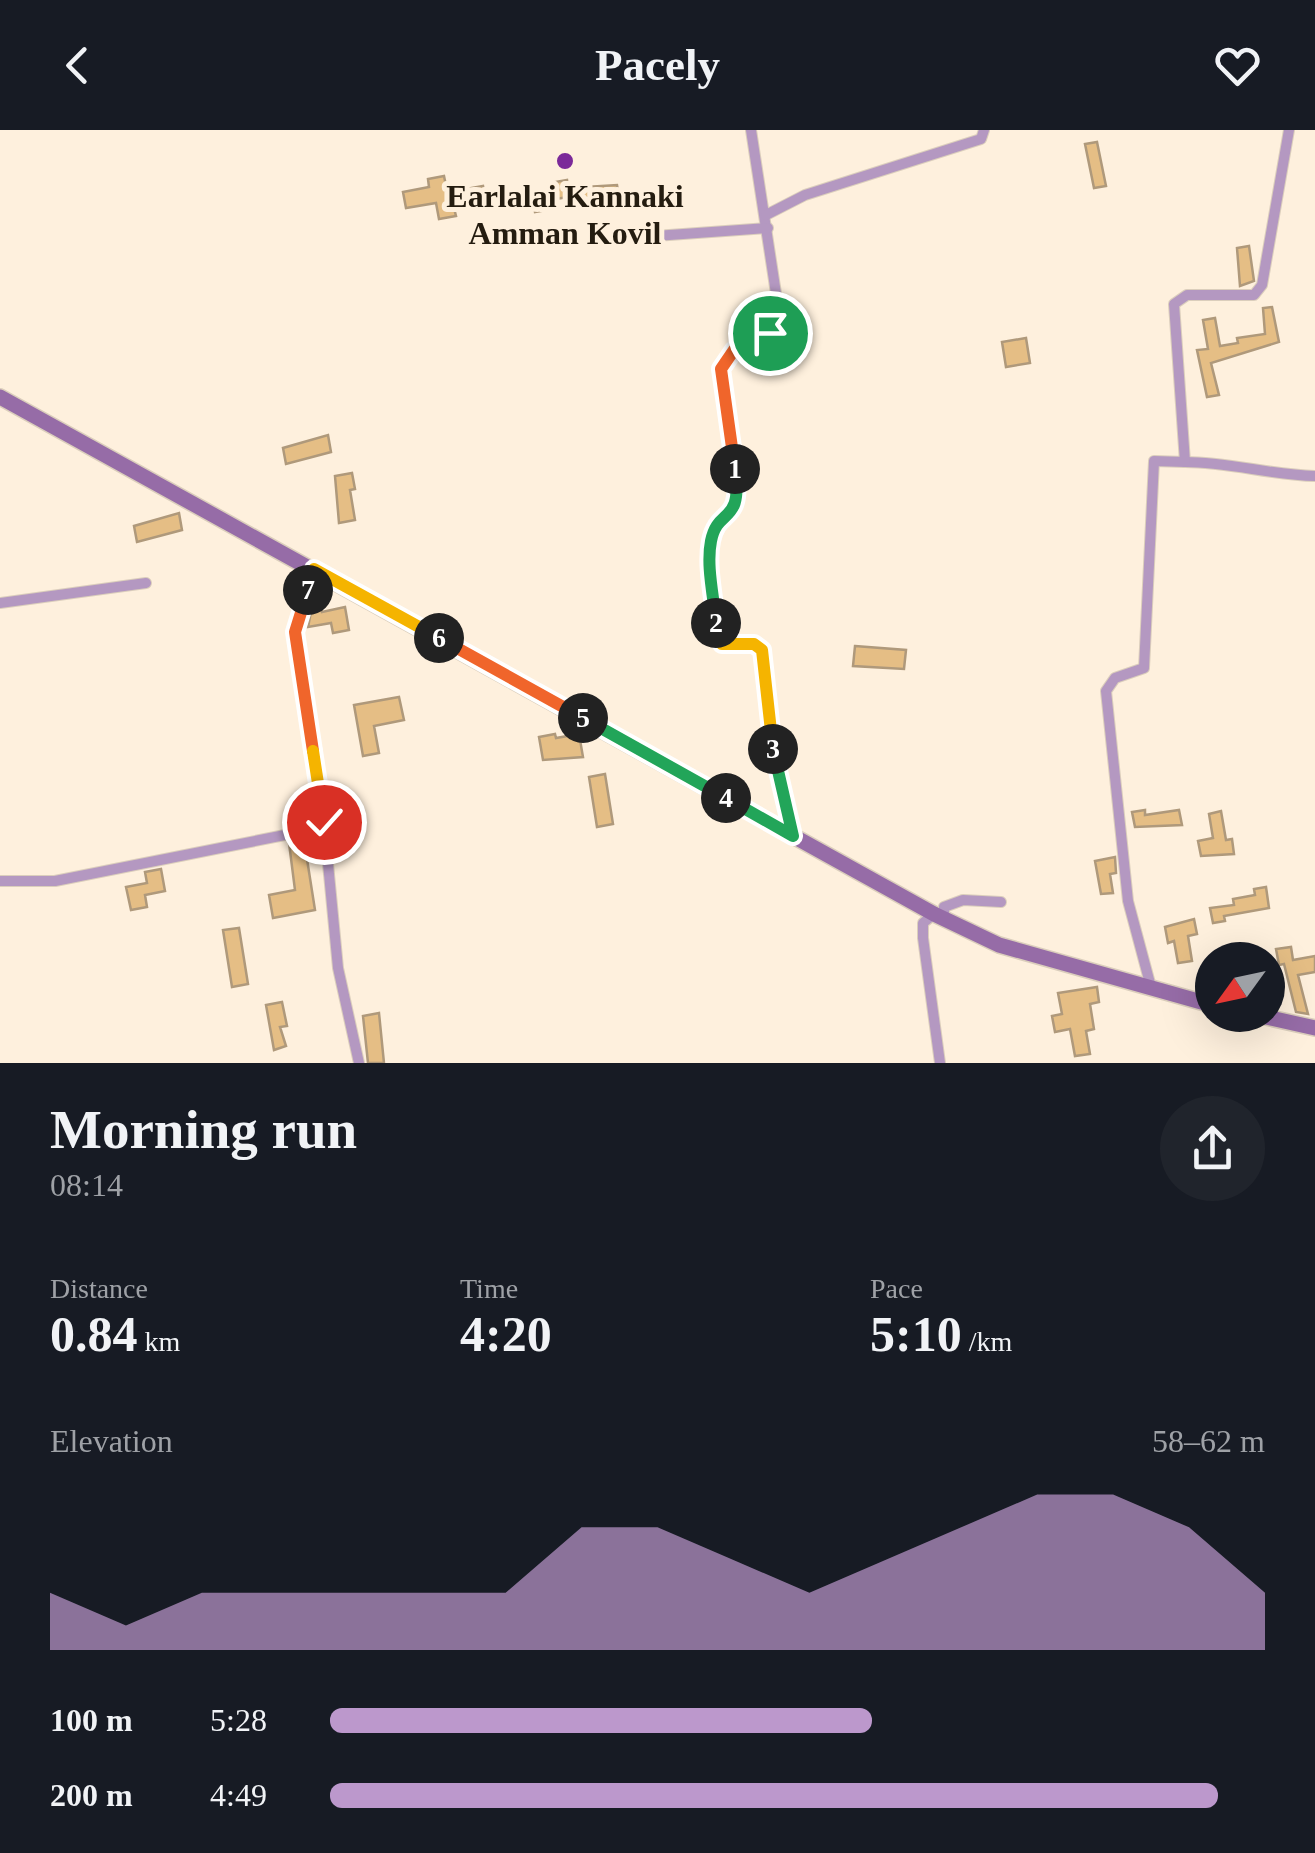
<!DOCTYPE html>
<html lang="en">
<head>
<meta charset="utf-8">
<style>
	body { margin:0; font-family:"Times New Roman",serif; background:#20242c; color:#f1f3f6; height:100vh; display:flex; flex-direction:column; font-size:38px; white-space:nowrap }
	* { box-sizing:border-box; margin:0 }
	p { font-size:32px; color:#9ea1a6 }
	.icon { flex:none; width:55px; height:55px; fill:none; stroke:currentColor; stroke-width:2; stroke-linecap:round; stroke-linejoin:round }
	.map { position:relative; height:933px; overflow:hidden }
	.drawer { display:flex; flex-direction:column; background:#171b24; flex:1 }
	.drawer>* { flex:none }
	.needle { width:65px; rotate:237deg }
	.buttons { position:absolute; left:1195px; top:812px; display:grid; gap:20px }
	.buttons a { display:grid; place-items:center; width:90px; height:90px; border-radius:50%; background:#171b24; box-shadow:0 10px 40px #0002; font-size:50px }
	.pin { position:absolute; display:grid; place-items:center; width:85px; height:85px; color:#fff; margin:-42px; border:5px solid #fff; border-radius:50%; box-shadow:0 2px 10px #0007 }
	.km { position:absolute; width:50px; height:50px; margin:-25px; border-radius:50%; background:#222; color:#fff; font-size:28px; line-height:50px; text-align:center }
	.round { display:grid; place-items:center; flex:none; width:105px; height:105px; border-radius:52px; background:#20242c }
	.head { display:flex; align-items:center; justify-content:space-between; height:170px; padding:0 50px }
	h1 { font-size:55px; font-weight:700; line-height:75px }
	.metrics { display:grid; grid-template-columns:repeat(3,1fr); gap:15px; height:170px; padding:10px 50px }
	.metrics div { display:grid; align-content:center }
	.metrics b { font-size:50px; font-weight:700 }
	.metrics small { font-size:28px; font-weight:400 }
	.metrics p { font-size:28px }
	.chart { height:280px; padding:20px 50px }
	.chart p { display:flex; justify-content:space-between }
	.chart svg { width:100%; height:180px; margin-top:10px; fill:#bc98cc; opacity:.7 }
	ul { padding:0 50px; list-style:none; font-size:32px }
	li { display:grid; grid-template-columns:160px 120px 1fr; align-items:center; height:75px }
	li i { height:25px; border-radius:12px; background:#bc98cc }
	header { display:flex; justify-content:space-between; align-items:center; height:130px; padding:0 50px; background:#171b24; font-size:45px; font-weight:700 }
	.map>svg:first-child { display:block }
	.building { fill:#e5be85; stroke:#af997b; stroke-width:2.5 }
	.lines { fill:none; stroke-linecap:round; stroke-linejoin:round }
	.minor-casing { stroke:#dbcebc; stroke-width:12 }
	.secondary-casing { stroke:#dbcebc; stroke-width:18 }
	.minor { stroke:#b498c1; stroke-width:10 }
	.secondary { stroke:#966ca7; stroke-width:15 }
	.split-1-casing { stroke:#fff; stroke-width:20 }
	.split-2-casing { stroke:#fff; stroke-width:20 }
	.split-3-casing { stroke:#fff; stroke-width:20 }
	.split-4-casing { stroke:#fff; stroke-width:20 }
	.split-5-casing { stroke:#fff; stroke-width:20 }
	.split-6-casing { stroke:#fff; stroke-width:20 }
	.split-7-casing { stroke:#fff; stroke-width:20 }
	.split-8-casing { stroke:#fff; stroke-width:20 }
	.split-9-casing { stroke:#fff; stroke-width:20 }
	.split-1 { stroke:#f0652b; stroke-width:12 }
	.split-2 { stroke:#22a559; stroke-width:12 }
	.split-3 { stroke:#f5b400; stroke-width:12 }
	.split-4 { stroke:#22a559; stroke-width:12 }
	.split-5 { stroke:#22a559; stroke-width:12 }
	.split-6 { stroke:#f0652b; stroke-width:12 }
	.split-7 { stroke:#f5b400; stroke-width:12 }
	.split-8 { stroke:#f0652b; stroke-width:12 }
	.split-9 { stroke:#f5b400; stroke-width:12 }
	.poi-dot { fill:#7b2999; stroke:#fef0dd; stroke-width:4 }
	.labels { text-anchor:middle; dominant-baseline:central; stroke-width:10; stroke-linejoin:round; paint-order:stroke }
	.poi-label { font-size:32px; font-weight:bold; fill:#241c10; stroke:#fef0dd }
</style>
</head>
<body>
<header><svg class="icon" aria-label="back" viewBox="0 0 24 24"><path d="M15 5l-7 7 7 7"/></svg>Pacely<svg class="icon" aria-label="heart" viewBox="0 0 24 24"><path d="M12 20l-8-8c-3-5 5-10 8-4 3-6 11-1 8 4z"/></svg></header>
<div class="map">
<svg width="1315" height="933" viewBox="0 0 1315 933">
	<rect width="100%" height="100%" fill="#fef0dd"/>
	<!-- building -->
	<g class="building">
		<path d="M1097 12 1106 56 1094 58 1085 14Z"/>
		<path d="M444 46 449 70 468 67 466 59 483 56 486 73 454 78 456 86 439 89 436 73 406 78 403 62 429 57 428 49Z"/>
		<path d="M567 50 568 58 617 55 620 72 582 73 580 65 550 70 552 79 535 82 532 65 552 62 550 53Z"/>
		<path d="M1249 116 1254 151 1240 156 1237 118Z"/>
		<path d="M1272 177 1279 212 1211 233 1219 265 1207 267 1197 220 1208 219 1203 190 1215 188 1220 216 1238 213 1237 208 1265 204 1263 178Z"/>
		<path d="M1026 208 1030 233 1006 237 1002 212Z"/>
		<path d="M328 305 331 322 286 334 283 318Z"/>
		<path d="M352 343 355 359 350 360 355 390 339 393 335 346Z"/>
		<path d="M179 383 182 400 137 412 134 396Z"/>
		<path d="M320 471 322 482 345 477 349 500 333 503 331 493 308 497 313 472Z"/>
		<path d="M855 516 906 520 904 539 853 536Z"/>
		<path d="M399 567 404 590 374 596 379 623 363 626 354 575Z"/>
		<path d="M555 604 556 608 579 604 583 627 543 630 539 607Z"/>
		<path d="M605 644 613 694 597 697 589 647Z"/>
		<path d="M1145 680V685L1179 680 1182 695 1135 697 1132 682Z"/>
		<path d="M1221 681 1226 710 1232 709 1234 724 1201 726 1198 711 1213 708 1209 684Z"/>
		<path d="M304 710 315 780 273 788 269 765 295 760 289 713Z"/>
		<path d="M1115 727 1116 743 1110 744 1113 763 1101 764 1095 731Z"/>
		<path d="M161 739 165 761 145 765 147 777 131 780 126 757 147 753 145 742Z"/>
		<path d="M1266 757 1269 778 1224 786 1225 791 1213 793 1210 778 1234 775 1233 769 1255 765 1254 759Z"/>
		<path d="M1194 789 1197 804 1188 806 1192 831 1178 833 1174 811 1168 813 1165 797Z"/>
		<path d="M239 798 248 854 232 857 223 800Z"/>
		<path d="M1291 817 1293 830 1315 826V842L1298 845 1308 884 1296 882 1284 834 1279 835 1276 819Z"/>
		<path d="M1097 857 1099 872 1090 874 1094 899 1086 901 1090 924 1075 926 1070 899 1055 902 1052 886 1062 884 1058 863Z"/>
		<path d="M282 872 287 896 280 897 286 916 274 920 266 875Z"/>
		<path d="M379 883 384 933H368L363 886Z"/>
	</g>
	<g class="lines">
		<defs>
			<g id="minor">
				<path d="M751 0 779 183 770 203 733 220 721 239 739 367C732 382 722 386 715 398 703 417 716 485 718 509L722 514H754L762 520 773 625 793 706"/>
				<path d="M766 85 805 65 981 9 984 0"/>
				<path d="M627 108 768 98"/>
				<path d="M1185 332C1230 332 1270 345 1315 346"/>
				<path d="M314 439 295 502 324 692 338 838 359 933"/>
				<path d="M0 473 146 453"/>
				<path d="M0 751H55L325 697"/>
				<path d="M934 784 923 793V808L940 933"/>
				<path d="M944 789V777L963 770 1001 772"/>
				<path d="M1151 857 1128 771 1106 561 1115 548 1144 538 1154 331 1185 332 1174 174 1187 165H1254L1262 155 1289 0"/>
			</g>
			<g id="secondary">
				<path d="M0 267 934 784 999 815 1212 875"/>
				<path d="M1257 885 1315 898"/>
			</g>
		</defs>
		<!-- minor casing -->
		<use href="#minor" class="minor-casing"/>
		<!-- secondary casing -->
		<use href="#secondary" class="secondary-casing"/>
		<!-- minor -->
		<use href="#minor" class="minor"/>
		<!-- secondary -->
		<use href="#secondary" class="secondary"/>
	</g>
	<g class="lines">
		<defs>
			<path id="split-1" d="M735 339 721 239 734 220 770 203"/>
			<path id="split-2" d="M716 493C714 468 706 436 711 411 718 376 743 396 735 339"/>
			<path id="split-3" d="M716 493 722 514H754L762 520 773 619"/>
			<path id="split-4" d="M726 668 793 706 773 619"/>
			<path id="split-5" d="M583 588 726 668"/>
			<path id="split-6" d="M439 508 583 588"/>
			<path id="split-7" d="M308 460 314 439 439 508"/>
			<path id="split-8" d="M308 460 295 502 313 621"/>
			<path id="split-9" d="M313 621 324 692"/>
		</defs>
		<!-- split-1 casing -->
		<use href="#split-1" class="split-1-casing"/>
		<!-- split-2 casing -->
		<use href="#split-2" class="split-2-casing"/>
		<!-- split-3 casing -->
		<use href="#split-3" class="split-3-casing"/>
		<!-- split-4 casing -->
		<use href="#split-4" class="split-4-casing"/>
		<!-- split-5 casing -->
		<use href="#split-5" class="split-5-casing"/>
		<!-- split-6 casing -->
		<use href="#split-6" class="split-6-casing"/>
		<!-- split-7 casing -->
		<use href="#split-7" class="split-7-casing"/>
		<!-- split-8 casing -->
		<use href="#split-8" class="split-8-casing"/>
		<!-- split-9 casing -->
		<use href="#split-9" class="split-9-casing"/>
		<!-- split-1 -->
		<use href="#split-1" class="split-1"/>
		<!-- split-2 -->
		<use href="#split-2" class="split-2"/>
		<!-- split-3 -->
		<use href="#split-3" class="split-3"/>
		<!-- split-4 -->
		<use href="#split-4" class="split-4"/>
		<!-- split-5 -->
		<use href="#split-5" class="split-5"/>
		<!-- split-6 -->
		<use href="#split-6" class="split-6"/>
		<!-- split-7 -->
		<use href="#split-7" class="split-7"/>
		<!-- split-8 -->
		<use href="#split-8" class="split-8"/>
		<!-- split-9 -->
		<use href="#split-9" class="split-9"/>
	</g>
	<!-- markers -->
	<circle class="poi-dot" cx="565" cy="31" r="10"/>
	<g class="labels">
		<!-- poi labels -->
		<g class="poi-label">
			<text x="565" y="66">Earlalai Kannaki<tspan x="565" dy="37">Amman Kovil</tspan></text>
		</g>
	</g>
</svg>
<div class="buttons">
<a><svg class="needle" viewBox="-14 -14 28 28"><path d="M0-13l5 13h-10z" fill="#e53935"/><path d="M0 13l5-13h-10z" fill="#9ea1a6"/></svg></a>
</div>
<div class="pin" style="left:770px;top:203px;background:#1e9e55"><svg class="icon" aria-label="arrive" viewBox="0 0 24 24"><path d="M6 21V4h12l-3 4 3 4H6"/></svg></div>
<div class="pin" style="left:324px;top:692px;background:#d93025"><svg class="icon" aria-label="check" viewBox="0 0 24 24"><path d="M5 12l5 5 9-10"/></svg></div>
<b class="km" style="left:735px;top:339px">1</b>
<b class="km" style="left:716px;top:493px">2</b>
<b class="km" style="left:773px;top:619px">3</b>
<b class="km" style="left:726px;top:668px">4</b>
<b class="km" style="left:583px;top:588px">5</b>
<b class="km" style="left:439px;top:508px">6</b>
<b class="km" style="left:308px;top:460px">7</b>
</div>
<section class="drawer">
<div class="head"><div><h1>Morning run</h1><p>08:14</p></div><a class="round"><svg class="icon" aria-label="share" viewBox="0 0 24 24"><path d="M12 15V3M7 8l5-5 5 5M5 13v7h14v-7"/></svg></a></div>
<div class="metrics">
<div><p>Distance</p><b>0.84<small> km</small></b></div>
<div><p>Time</p><b>4:20</b></div>
<div><p>Pace</p><b>5:10<small> /km</small></b></div>
</div>
<div class="chart"><p><span>Elevation</span>58–62 m</p>
<svg viewBox="0 0 160 44" preserveAspectRatio="none"><path d="M0 44V30L10 38L20 30L30 30L40 30L50 30L60 30L70 14L80 14L90 22L100 30L110 22L120 14L130 6L140 6L150 14L160 30V44z"/></svg>
</div>
<ul>
<li><b>100 m</b>5:28<i style="width:58%"></i></li>
<li><b>200 m</b>4:49<i style="width:95%"></i></li>
</ul>
</section>
</body>
</html>
